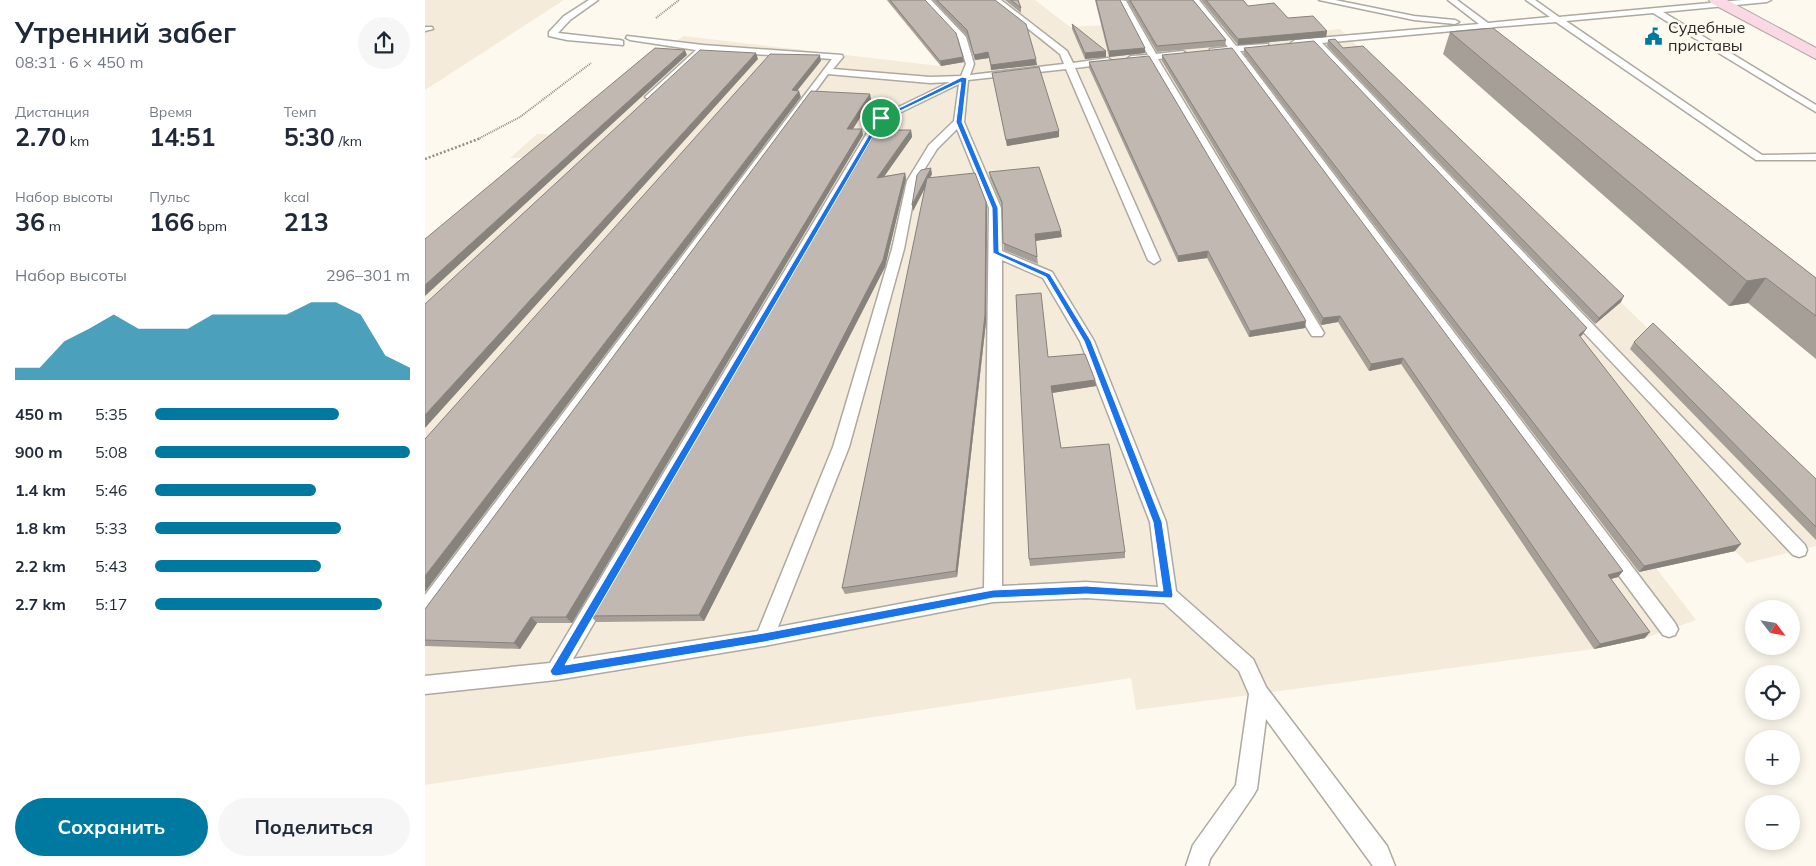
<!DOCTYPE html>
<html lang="ru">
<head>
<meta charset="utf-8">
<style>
	body { margin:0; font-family:Mulish,sans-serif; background:#f6f6f7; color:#1f2937; height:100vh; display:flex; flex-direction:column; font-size:19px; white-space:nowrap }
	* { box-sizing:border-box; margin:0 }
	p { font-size:16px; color:#747a83 }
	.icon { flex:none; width:28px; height:28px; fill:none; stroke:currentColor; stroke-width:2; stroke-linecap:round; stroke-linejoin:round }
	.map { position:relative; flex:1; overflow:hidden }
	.panel { display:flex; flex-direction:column; background:#fff; width:425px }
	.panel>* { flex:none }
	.needle { width:32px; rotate:121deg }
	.controls { position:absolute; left:1320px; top:600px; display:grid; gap:10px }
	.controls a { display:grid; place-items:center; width:55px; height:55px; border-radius:50%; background:#fff; box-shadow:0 2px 12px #0003; font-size:25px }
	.pin { position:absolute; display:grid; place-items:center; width:42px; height:42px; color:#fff; margin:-21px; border:2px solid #fff; border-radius:50%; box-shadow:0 1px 5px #0007 }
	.round { display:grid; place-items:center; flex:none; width:52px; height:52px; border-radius:26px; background:#f6f6f7 }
	.headline { display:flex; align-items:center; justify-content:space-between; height:85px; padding:0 15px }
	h1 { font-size:28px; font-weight:700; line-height:38px }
	.metrics { display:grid; grid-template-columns:repeat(3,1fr); gap:8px; height:85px; padding:5px 15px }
	.metrics div { display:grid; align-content:center }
	.metrics b { font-size:25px; font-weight:700 }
	.metrics small { font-size:14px; font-weight:400 }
	.metrics p { font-size:14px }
	.chart { height:140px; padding:10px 15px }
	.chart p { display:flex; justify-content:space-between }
	.chart svg { width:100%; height:90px; margin-top:5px; fill:#0079a1; opacity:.7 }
	.primary-button { display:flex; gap:10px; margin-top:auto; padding:10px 15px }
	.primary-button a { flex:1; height:58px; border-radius:30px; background:#0079a1; color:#fff; font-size:20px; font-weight:700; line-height:58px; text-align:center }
	.primary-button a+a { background:#f6f6f7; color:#1f2937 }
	ul { padding:0 15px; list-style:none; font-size:16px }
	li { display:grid; grid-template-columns:80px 60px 1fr; align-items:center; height:38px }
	li i { height:12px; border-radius:6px; background:#0079a1 }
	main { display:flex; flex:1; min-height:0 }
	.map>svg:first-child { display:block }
	.built { fill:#f4ebda }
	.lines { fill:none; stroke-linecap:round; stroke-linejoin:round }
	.lane-casing { stroke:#aea9a0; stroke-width:3 }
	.secondary-casing { stroke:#aea9a0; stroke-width:2 }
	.path-far1 { stroke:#928e88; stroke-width:2; stroke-dasharray:1 1; stroke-linecap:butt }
	.path { stroke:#928e88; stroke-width:2.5; stroke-dasharray:2 2; stroke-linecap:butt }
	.lane { fill:#fff; fill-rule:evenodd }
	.secondary { fill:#fad9e4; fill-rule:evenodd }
	.wall { fill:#a69f98 }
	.shaded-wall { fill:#87827c }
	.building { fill:#c1b9b1; stroke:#87827c }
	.route { fill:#1a73e8; stroke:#fff; fill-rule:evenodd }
	.labels { text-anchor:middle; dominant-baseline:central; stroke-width:5; stroke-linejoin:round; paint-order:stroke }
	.far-poi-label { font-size:16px; fill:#2a2825; stroke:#fef9ee; text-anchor:start }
</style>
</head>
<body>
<main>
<section class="panel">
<div class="headline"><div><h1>Утренний забег</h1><p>08:31 · 6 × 450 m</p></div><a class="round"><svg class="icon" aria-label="share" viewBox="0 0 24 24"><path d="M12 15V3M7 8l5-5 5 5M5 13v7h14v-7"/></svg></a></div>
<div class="metrics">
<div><p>Дистанция</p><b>2.70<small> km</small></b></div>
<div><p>Время</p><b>14:51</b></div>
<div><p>Темп</p><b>5:30<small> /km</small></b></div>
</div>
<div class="metrics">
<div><p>Набор высоты</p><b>36<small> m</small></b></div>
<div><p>Пульс</p><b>166<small> bpm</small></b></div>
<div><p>kcal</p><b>213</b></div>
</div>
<div class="chart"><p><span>Набор высоты</span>296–301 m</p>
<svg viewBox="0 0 160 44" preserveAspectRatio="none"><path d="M0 44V38L10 38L20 25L30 19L40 12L50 19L60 19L70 19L80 12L90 12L100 12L110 12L120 6L130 6L140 12L150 32L160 38V44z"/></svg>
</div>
<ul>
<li><b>450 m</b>5:35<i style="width:72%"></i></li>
<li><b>900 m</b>5:08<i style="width:100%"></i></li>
<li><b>1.4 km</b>5:46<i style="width:63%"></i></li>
<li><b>1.8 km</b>5:33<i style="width:73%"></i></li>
<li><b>2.2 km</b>5:43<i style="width:65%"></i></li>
<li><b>2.7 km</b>5:17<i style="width:89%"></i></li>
</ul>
<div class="primary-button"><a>Сохранить</a><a>Поделиться</a></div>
</section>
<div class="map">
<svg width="1391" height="866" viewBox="0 0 1391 866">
	<rect width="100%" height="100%" fill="#fef9ee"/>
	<!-- built -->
	<g class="built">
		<path d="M0 0H139L0 90Z"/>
		<path d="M461 0H610L645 27 680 25 672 0H738L740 3 786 0 822 11 856 17 896 31 915 29 1391 492V546L1322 563 1310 551 1231 568 1271 620 1220 638 1169 649 711 710 706 678 0 785V249L105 158H85L112 134 138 135 239 48 259 36 515 66Z"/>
	</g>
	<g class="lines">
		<defs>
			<g id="lane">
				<path d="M164 0H173L145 20 133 33 195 40 198 41V45L142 40 124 36V32L139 16Z"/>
				<path d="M498 0H506L541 37 549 64 545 75 639 64 635 54 567 0H576L642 51 648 63 683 58 687 61 683 64 650 68 735 260 729 264 723 260 641 69 543 80 539 122 576 208 577 251 627 272 669 341 741 522 751 591 828 659 841 687 962 846 970 866H948L841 719 832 789 828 796 785 859 783 866H761L768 845 811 785 824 694 814 671 739 603 661 598 568 602 339 646 131 680 0 694V676L125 663 451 118 525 82 505 83 403 74 6 615 0 617V595L407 59 280 51 228 99 225 100 220 97 222 95 271 50 205 40 201 38 202 36 278 45 417 55 418 57 408 69 505 77 536 76 541 64 533 38ZM534 84 529 121 504 145 482 181 467 249 408 447 333 631 148 659 460 120ZM532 129 564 208 559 588 353 627 424 447 479 249 492 181 512 149ZM577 260 618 278 655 341 725 522 733 587 661 582 577 586Z"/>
				<path d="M694 0 701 1 731 54 758 51 762 54 758 57 733 59 899 333 897 336H887L885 333 725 60 706 62 702 59 706 56 723 55Z"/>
				<path d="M766 0H774L811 46 843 44V48L840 49 815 51 1250 623 1253 629 1250 635 1244 637 1238 635 807 52 785 53V49L803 47Z"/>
				<path d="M894 0H910L989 16 1030 20 1034 22 1030 24 989 20Z"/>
				<path d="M1023 0H1032L1063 23 1125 17 1101 0H1110L1134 17 1317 0H1346L1342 2 1238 12 1391 105V112L1228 13 1141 21 1337 155 1391 154V160H1331L1131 22 1069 27 1065 30 1060 28 897 43 1380 545 1382 550 1380 555 1374 557 1368 555 888 44 870 46 866 43 870 40 1054 24Z"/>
				<path d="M0 27H7L8 29 0 31Z"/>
			</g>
			<path id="secondary" d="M1284 0H1302L1391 48V59L1286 3Z"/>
		</defs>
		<!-- lane casing -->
		<use href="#lane" class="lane-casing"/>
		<!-- secondary casing -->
		<use href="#secondary" class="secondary-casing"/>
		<!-- path-far1 -->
		<g class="path-far1">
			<path d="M231 18 254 0"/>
			<path d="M53 139 95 117 166 63"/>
		</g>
		<!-- path -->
		<path class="path" d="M0 159 56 138"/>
		<!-- lane -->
		<use href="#lane" class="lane"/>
		<!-- secondary -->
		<use href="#secondary" class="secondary"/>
	</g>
	<!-- wall -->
	<g class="wall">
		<path d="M462 0H500L539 62 516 66Z"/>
		<path d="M508 0H570L612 65 566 70 564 58 550 60 542 36Z"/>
		<path d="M580 0H593L596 8V13Z"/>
		<path d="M670 0H695L720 53 684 57Z"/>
		<path d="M702 0H768L801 40 800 46 732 52Z"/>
		<path d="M776 0H818L823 6 902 31 901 37 813 45Z"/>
		<path d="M647 24 681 57 660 59 647 29Z"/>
		<path d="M1025 32 1391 278V359L1323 303 1304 306 1018 54Z"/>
		<path d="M903 40 918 48 1196 302 1170 324 902 46Z"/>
		<path d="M819 48 1158 334 1155 337 1310 551 1214 572 819 54Z"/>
		<path d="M737 55 1198 571 1193 577 1186 579 1220 638 1169 649 976 364 944 371 913 322 896 325 737 61Z"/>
		<path d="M664 62 880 328 824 337 782 258 753 262 664 68Z"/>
		<path d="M567 73 634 131V137L582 146Z"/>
		<path d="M445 94 446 100 428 129 438 135 147 623H112L95 649 0 646V609Z"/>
		<path d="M486 130 487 137 459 176 480 173 481 179 460 267 279 621 171 622 166 616Z"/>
		<path d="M564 172 637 237 610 241 613 264 579 250 577 206 565 178Z"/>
		<path d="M507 174 505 178 561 202 562 208 561 322 532 577 420 594 417 588 500 188 488 211 487 205Z"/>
		<path d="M1209 342 1391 479V540L1205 349Z"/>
		<path d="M623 357 670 380 671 386 627 393 636 448 700 552V558L605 566 604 559Z"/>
	</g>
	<!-- shaded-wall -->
	<g class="shaded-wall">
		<path d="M902 31 901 37 813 45V39Z"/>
		<path d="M720 48V53L684 57V51Z"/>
		<path d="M260 50 262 55 0 296V285Z"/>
		<path d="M681 51V57L660 59V53Z"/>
		<path d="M563 52 564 58 550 60 549 55Z"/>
		<path d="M331 53 333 59 0 428V415Z"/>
		<path d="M395 55 396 61 368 96 367 90Z"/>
		<path d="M538 57 539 62 516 66 515 61Z"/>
		<path d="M611 59 612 65 566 70V65Z"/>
		<path d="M374 91 376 97 0 592V576Z"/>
		<path d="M445 94 446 100 424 135 422 129Z"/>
		<path d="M437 129 438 135 147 623 141 617Z"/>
		<path d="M486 130 487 137 454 184 452 178Z"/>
		<path d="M634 131V137L582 146 581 140Z"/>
		<path d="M506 168 507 174 488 211 487 205Z"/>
		<path d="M480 173 481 179 460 267 279 621 274 615Z"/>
		<path d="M561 202 562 208 561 322 532 577 531 571Z"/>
		<path d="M636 231 637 237 610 241V234Z"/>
		<path d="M783 251 782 258 753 262V256Z"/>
		<path d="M1341 278 1323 303 1304 306 1322 281Z"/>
		<path d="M1199 296 1196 302 1170 324 1174 318Z"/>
		<path d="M915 316 913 322 896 325 898 318Z"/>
		<path d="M881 321 880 328 824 337 825 331Z"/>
		<path d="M1162 328 1158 334 1150 342 1154 335Z"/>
		<path d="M978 358 976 364 944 371 946 364Z"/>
		<path d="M670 380 671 386 627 393 626 386Z"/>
		<path d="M1316 544 1310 551 1214 572 1219 566Z"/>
		<path d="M1198 571 1193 577 1178 581 1183 575Z"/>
		<path d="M106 617 112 623 95 649 89 643Z"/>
		<path d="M1225 632 1220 638 1169 649 1175 644Z"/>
	</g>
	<!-- building -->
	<g class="building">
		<path d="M465 0H500L531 33 538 57 515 61Z"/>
		<path d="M512 0H570L601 24 611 59 566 65 563 52 549 55 542 30Z"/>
		<path d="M586 0H593L596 8Z"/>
		<path d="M671 0H695L720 48 684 51Z"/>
		<path d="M705 0H768L801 40 732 46Z"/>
		<path d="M781 0H818L823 6 849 3 863 18 888 16 902 31 813 39Z"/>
		<path d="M647 24 681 51 660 53Z"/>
		<path d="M1068 28 1391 278V316L1341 278 1322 281 1025 32Z"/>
		<path d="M910 39 918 48 938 46 1199 296 1174 318 903 40Z"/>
		<path d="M889 41 1162 328 1154 335 1316 544 1219 566 819 48Z"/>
		<path d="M230 48 260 50 0 285V239Z"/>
		<path d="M807 48 1198 571 1183 575 1225 632 1175 644 978 358 946 364 915 316 898 318 737 55Z"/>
		<path d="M275 50 331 53 0 415V304Z"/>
		<path d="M345 54 395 55 367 90 374 91 0 576V439Z"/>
		<path d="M724 56 881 321 825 331 783 251 753 256 664 62Z"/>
		<path d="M614 67 634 131 581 140 567 73Z"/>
		<path d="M386 91 445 94 422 129H437L141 617H106L89 643 0 640V609Z"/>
		<path d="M452 130H486L452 178 480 173 458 260 274 615 166 616Z"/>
		<path d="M614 167 636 231 610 234 612 257 578 243 577 202 564 172Z"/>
		<path d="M506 168 487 205 492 175 496 170Z"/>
		<path d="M550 173 561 202 560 315 531 571 417 588 502 178Z"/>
		<path d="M616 293 623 357 660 354 670 380 626 386 636 448 684 444 700 552 604 559 591 295Z"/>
		<path d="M1228 323 1391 479V527L1209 342Z"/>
	</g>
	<!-- route -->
	<path class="route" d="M537 77 542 78 537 122 573 208 574 252 625 274 666 341 737 522 748 595 747 598 661 594 568 598 339 642 131 676 127 675 125 671 127 668 454 118ZM536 82 531 122 567 208 568 253 621 277 659 341 728 522 738 591 661 586 568 590 339 633 140 665 458 119Z"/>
	<!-- icons -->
	<defs>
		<symbol id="civic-bare" viewBox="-9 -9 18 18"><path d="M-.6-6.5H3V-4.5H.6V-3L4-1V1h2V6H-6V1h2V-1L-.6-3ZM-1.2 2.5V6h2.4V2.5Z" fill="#0079a1" stroke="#fef9ee" stroke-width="2.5" paint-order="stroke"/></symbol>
	</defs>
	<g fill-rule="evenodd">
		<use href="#civic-bare" x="1216" y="24" width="25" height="25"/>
	</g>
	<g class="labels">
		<!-- far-poi labels -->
		<g class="far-poi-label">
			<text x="1243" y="27">Судебные<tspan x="1243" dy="18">приставы</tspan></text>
		</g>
	</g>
</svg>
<div class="controls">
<a><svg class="needle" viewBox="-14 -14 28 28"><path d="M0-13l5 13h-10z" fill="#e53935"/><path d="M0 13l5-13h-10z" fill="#747a83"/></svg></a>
<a><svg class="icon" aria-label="locate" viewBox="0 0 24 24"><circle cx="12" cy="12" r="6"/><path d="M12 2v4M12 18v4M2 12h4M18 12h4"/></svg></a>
<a>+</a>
<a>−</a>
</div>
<div class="pin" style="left:456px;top:118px;background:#1e9e55"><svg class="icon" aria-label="arrive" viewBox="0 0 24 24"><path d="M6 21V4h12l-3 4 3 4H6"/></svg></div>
</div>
</main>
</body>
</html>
